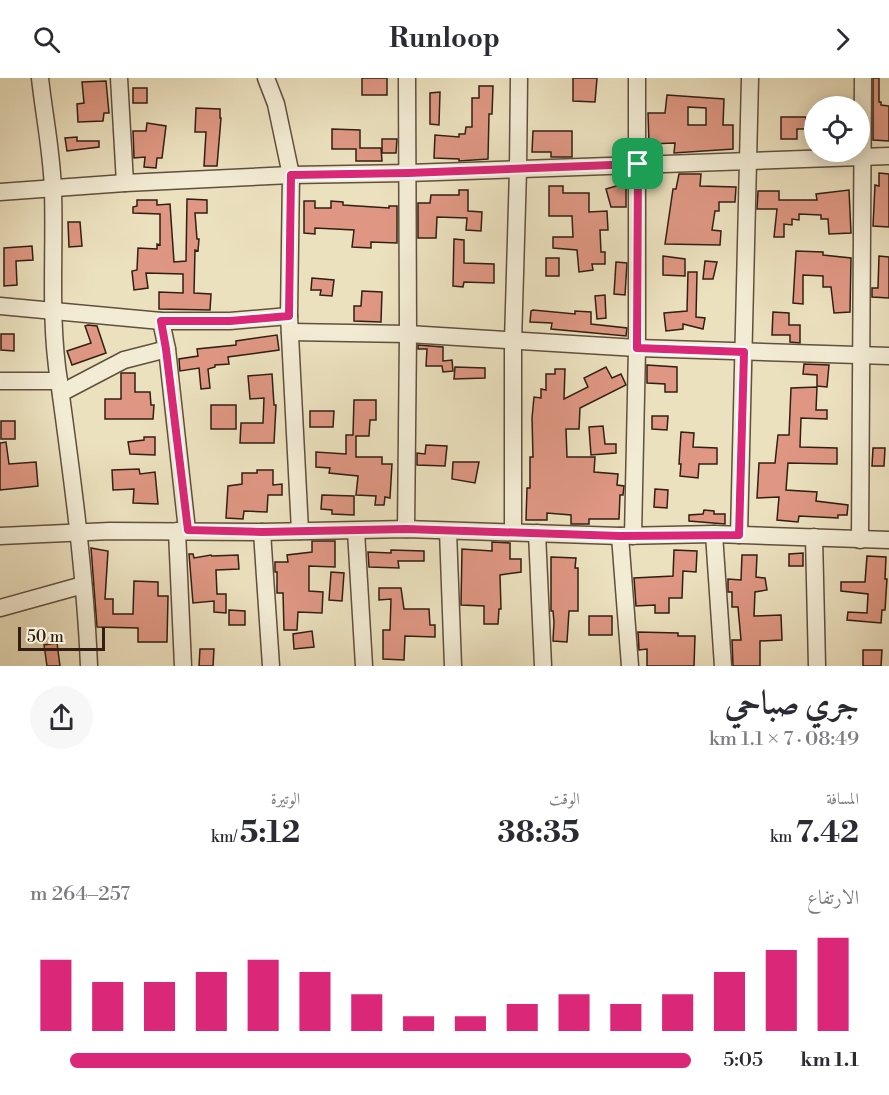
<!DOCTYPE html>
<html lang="ar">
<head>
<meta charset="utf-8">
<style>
	body { margin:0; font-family:"Libre Bodoni",Amiri,serif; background:#f7f7f7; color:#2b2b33; direction:rtl; height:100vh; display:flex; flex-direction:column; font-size:22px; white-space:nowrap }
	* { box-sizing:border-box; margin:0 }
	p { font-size:20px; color:#7c7c81 }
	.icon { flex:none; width:33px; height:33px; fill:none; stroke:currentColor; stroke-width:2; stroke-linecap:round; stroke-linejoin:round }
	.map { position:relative; height:588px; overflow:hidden; direction:ltr }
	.details { display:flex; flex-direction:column; background:#fff; flex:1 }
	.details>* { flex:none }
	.fabs { position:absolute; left:804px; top:18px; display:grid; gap:12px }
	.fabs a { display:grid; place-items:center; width:66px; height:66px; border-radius:50%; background:#fff; box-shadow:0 3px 15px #0003; font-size:30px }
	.scale { position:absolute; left:18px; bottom:15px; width:87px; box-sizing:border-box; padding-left:6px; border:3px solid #311f13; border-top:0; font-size:16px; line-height:21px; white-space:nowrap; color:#311f13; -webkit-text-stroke:4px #f3ecd5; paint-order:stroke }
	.pin { position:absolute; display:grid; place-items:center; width:51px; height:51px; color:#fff; margin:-26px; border-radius:12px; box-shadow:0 3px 9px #0006 }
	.round { display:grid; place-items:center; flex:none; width:63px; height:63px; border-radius:32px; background:#f7f7f7 }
	.head { display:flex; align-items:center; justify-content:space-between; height:102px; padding:0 30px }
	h1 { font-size:33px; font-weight:800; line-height:45px }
	.metrics { display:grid; grid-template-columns:repeat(3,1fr); gap:9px; height:102px; padding:6px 30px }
	.metrics div { display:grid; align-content:center }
	.metrics b { font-size:30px; font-weight:800 }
	.metrics small { font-size:16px; font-weight:400 }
	.metrics p { font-size:16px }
	.chart { height:168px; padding:12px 30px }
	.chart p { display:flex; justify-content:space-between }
	.chart svg { width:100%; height:108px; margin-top:6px; stroke:#db2777; stroke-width:6 }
	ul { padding:0 30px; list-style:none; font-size:20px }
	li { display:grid; grid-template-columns:96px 72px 1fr; align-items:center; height:45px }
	li i { height:15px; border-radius:8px; background:#db2777 }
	header { display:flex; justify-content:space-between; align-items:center; height:78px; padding:0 30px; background:#fff; font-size:27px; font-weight:800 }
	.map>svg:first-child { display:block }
	.building { fill:#df9783; stroke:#311f13; stroke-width:1.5; fill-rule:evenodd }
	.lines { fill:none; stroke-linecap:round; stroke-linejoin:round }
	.minor-casing { stroke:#60503e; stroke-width:19 }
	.minor { stroke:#f3ecd5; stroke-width:16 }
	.route-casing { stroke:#fff; stroke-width:12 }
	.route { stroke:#db2777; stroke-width:8 }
</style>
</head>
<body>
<header><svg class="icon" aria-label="forward" viewBox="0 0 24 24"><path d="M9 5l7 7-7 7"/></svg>Runloop<svg class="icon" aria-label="search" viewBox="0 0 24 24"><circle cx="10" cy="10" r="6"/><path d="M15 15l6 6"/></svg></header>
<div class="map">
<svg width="889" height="588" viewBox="0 0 889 588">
	<rect width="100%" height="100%" fill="#ece1bf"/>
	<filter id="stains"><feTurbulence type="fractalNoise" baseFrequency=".00333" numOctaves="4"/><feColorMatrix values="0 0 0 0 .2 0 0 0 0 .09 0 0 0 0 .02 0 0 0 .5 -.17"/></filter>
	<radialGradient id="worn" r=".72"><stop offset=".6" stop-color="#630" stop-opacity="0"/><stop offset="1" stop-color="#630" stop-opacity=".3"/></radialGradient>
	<!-- building -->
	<g class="building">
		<rect x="362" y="0" width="25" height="17"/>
		<path d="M573 0H597L595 24 573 23Z"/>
		<path d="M873 0H879V24H881V27L889 28V63L873 62Z"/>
		<path d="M106 3 109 35H104L103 43 78 44 77 26 84 25 82 4Z"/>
		<path d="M479 8H493L492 36H489L488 81 459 83V81L434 80 435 57 459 59V56H465L466 49H472V20H479Z"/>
		<rect x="133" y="10" width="14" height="15"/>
		<path d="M440 14 439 47 430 46V15Z"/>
		<path d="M667 17 724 21 723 47H733V71L674 75 675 65 649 66 648 35H665ZM688 29 706 30V47H688Z"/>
		<path d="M196 30 220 31V40H221L217 88H204L206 54H195Z"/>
		<path d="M781 39H806L805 51H797V61H781Z"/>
		<path d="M147 45 166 48 162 80H157L156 90 144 89 145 79 134 80 133 53H146Z"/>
		<path d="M332 51 360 52V70H381L382 83H356V71H332Z"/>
		<path d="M533 53H572V79H551V74H532Z"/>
		<path d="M77 59V63H99V69L67 73 65 60Z"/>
		<path d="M382 61H397L396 75H382Z"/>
		<path d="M879 95 889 96V149L873 148 875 107 879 108Z"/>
		<path d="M679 96H701L700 108 736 109 735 124H719V133H715L712 152 721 153 720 167 665 166 673 111H676Z"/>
		<path d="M626 105V129H611L606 111Z"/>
		<path d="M549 108H563V115H589V134L607 133 608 152H600L601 174H605V186H592L593 192 579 194 577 172 553 170V159H573L572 138H549Z"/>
		<path d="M459 112H468V133L482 134 481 153 466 152 467 140 437 139 436 160H418V125H430L431 117H459Z"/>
		<path d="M849 112 851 155 829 156 828 141H821V137L799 136V142L792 141V147L784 146V159H774L777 131H757L758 113H779V122H817L816 116Z"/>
		<path d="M187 121 207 122V135H195L197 161H199L198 173 195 172 194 215 211 216 210 232 159 231V214L183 215V196L146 195 148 210 134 212 132 193 137 192 138 170 157 171V166L160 167V136L133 135V129L137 128V122H157V127L170 126 174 184 186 183Z"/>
		<path d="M304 123H315V130H331V123L343 124V127L389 130V128H397V165L371 164V170L352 169 354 152 315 150V156L304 155Z"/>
		<path d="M68 144H80L82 168 69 169Z"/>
		<path d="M454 161 464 162V185L494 186V205L464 204 463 209 453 208Z"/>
		<path d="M32 168 33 182 16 183 17 207 4 208V170Z"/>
		<path d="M796 173 823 174V177L851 180 850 234 834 235 831 209H823V198L803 197V226L793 225Z"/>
		<path d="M663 178 685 181V198L663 197Z"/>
		<path d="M879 178 889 179V220L872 219V210H878Z"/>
		<rect x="546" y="180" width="13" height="18"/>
		<path d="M705 183 717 184 713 201H703Z"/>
		<path d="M616 184 627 185 625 217 614 216Z"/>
		<path d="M688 194H697L696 239 705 240 703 251 683 246V251L666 253 664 235 687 233Z"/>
		<path d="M312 200 334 202 332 218 320 217 321 212H311Z"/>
		<path d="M362 213 382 214 381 244 354 243V228H361Z"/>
		<path d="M605 217 606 240 597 241 595 218Z"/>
		<path d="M533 232 575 236V233L591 234V246L627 250 626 258 551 251 552 245 530 244 531 233Z"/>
		<path d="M773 234 789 235V247H800V265L790 264V257H772Z"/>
		<path d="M88 247 97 248 106 275 72 287 67 273 91 265 85 248Z"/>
		<path d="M1 256H14V273L1 272Z"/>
		<path d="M277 257 279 272 228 279 229 286 215 287V289L208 291 210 310 201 311 199 290 180 293 179 281 198 278 197 271 236 267V263Z"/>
		<path d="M418 267 443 269V283L452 282 453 293 443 294 442 288H426L427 271H418Z"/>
		<path d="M804 286 829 287 827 309 817 308V297L803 296Z"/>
		<path d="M647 287 677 289V314H665V306L647 305Z"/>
		<path d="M455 289 485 290V300L454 301Z"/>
		<path d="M606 289 612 300 621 296 626 307 580 330 579 351H566L567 379H595L594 394 618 396 617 407 624 408 623 417H620L619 441H589V446H571V437L547 435V442H526L527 410H530V379H533L532 340 534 319 541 320V311L546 312V296H555V291H565L564 321 588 309 584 300Z"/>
		<path d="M121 295H135V314H150L151 327H154L153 341H105V321H121Z"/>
		<path d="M272 296 274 327H276L274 365H240L241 345H263L264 320 250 321 248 298Z"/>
		<path d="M817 309 816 332H827V341L801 340 800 369 837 370V386L788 385 786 412 817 414 816 423 848 427 847 437H838V440L799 438 798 444 777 442 779 419 757 420 759 385H775L778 357H789L791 310Z"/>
		<path d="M354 322H376V342H370L369 358H356V379H382V386H392L390 420 385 419 384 427H375L376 418 356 417 358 398 329 395 330 390 316 389V374L346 376V357H353Z"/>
		<rect x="211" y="327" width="25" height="24"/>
		<path d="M310 333H334L333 349H310Z"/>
		<path d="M652 338H668L667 352 652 351Z"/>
		<rect x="1" y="343" width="14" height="18"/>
		<path d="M603 348 605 366H616V375L591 377 589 349Z"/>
		<path d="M681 354 694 355 693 369 717 370V386H699L698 400 680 398 681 386H679Z"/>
		<path d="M144 359H155V377L130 376 128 364 144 362Z"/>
		<path d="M6 364 9 386 36 384 38 408 0 412V365Z"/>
		<path d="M426 367 447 368 445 388 417 387V375L425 376Z"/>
		<path d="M873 370H885L884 388H872Z"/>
		<path d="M453 384H479L475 405 452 401Z"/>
		<path d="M139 391 140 396 155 394 158 426 133 425 134 411 113 412 112 392Z"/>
		<path d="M257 392H273V407L282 406V417H268L267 434 244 433 243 441 226 440 228 408 242 406V395H257Z"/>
		<path d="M655 411 668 412 667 430 654 429Z"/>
		<path d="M322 417 354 418V437L332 436V432L321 431Z"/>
		<path d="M704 432 714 433V436H725V446L689 443V437L703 436Z"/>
		<path d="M312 463H335V489L309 488V513L323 514 322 535 298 534 297 552H284L283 515H277V494H275V484H288L287 477 312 474Z"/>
		<path d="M492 464 510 465V481H521V494L500 497 501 531H499L498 546H484V528L461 527 462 471 492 473Z"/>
		<path d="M91 470 108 473 105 521H113V536H133L134 503 158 504V518H168L167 564H138V550L97 549Z"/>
		<path d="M391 472 424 473V483H398L399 490 369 489 368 474 391 475Z"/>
		<path d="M674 472 697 473 696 494 683 493 682 520H669V535H655V527L636 528 634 500 673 498Z"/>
		<path d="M803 475V488H789V476Z"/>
		<path d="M189 476H193L194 480 211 477 212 478 238 477 239 491 216 492 217 516H226V535L214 534V523L193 525Z"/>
		<path d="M742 477H757L756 499 765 500 767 512 755 514 754 538 781 537 782 562 760 563V588H733L732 562H741L738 529H732V514H728V501L741 502Z"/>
		<path d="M867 478 886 479 885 501H887L885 532H882L881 545 847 542 848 534 867 535 868 516 841 513V504H865Z"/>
		<path d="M551 479 576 480 575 490H578V533H569L567 564 553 563 554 544 553 533H551Z"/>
		<path d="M331 494 344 495 342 523 329 522Z"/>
		<path d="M379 510H401L404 531H429L430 547H435V559L405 558 404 582 383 581V552H390L391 521 379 522Z"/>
		<path d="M229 532 245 533V547H229Z"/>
		<rect x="589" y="538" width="23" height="19"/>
		<path d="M312 553 314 569 294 571 293 556Z"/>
		<path d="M638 554 678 555V558H695L694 588H647V571L639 572Z"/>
		<path d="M57 565 60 588H47L44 567Z"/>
		<path d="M200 571H214L213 588H199Z"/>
		<path d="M863 572H882L881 588H863Z"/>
	</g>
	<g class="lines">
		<defs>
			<g id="minor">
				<path d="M40 0C44 37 52 75 53 113 55 176 49 241 59 303 72 398 85 493 89 588"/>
				<path d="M119 0 125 105"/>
				<path d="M266 0 276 26 291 97 289 238 300 453"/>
				<path d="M0 114 125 105 291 97 408 95 889 78"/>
				<path d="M0 228 161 243H230L289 238"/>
				<path d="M161 243 167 271 187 452"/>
				<path d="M290 254 408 256 637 270 889 278"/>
				<path d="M0 303H59"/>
				<path d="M61 315 124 282 167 271"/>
				<path d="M406 451 408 256 407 0"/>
				<path d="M177 453 183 588"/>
				<path d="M356 453 364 588"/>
				<path d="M448 453 453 588"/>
				<path d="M262 454 271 588"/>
				<path d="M513 454V264L518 92 519 0"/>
				<path d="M537 455 543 588"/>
				<path d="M714 456 723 588"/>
				<path d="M739 457 750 0"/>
				<path d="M0 458 110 453 262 454 406 451 620 458 714 456 889 462"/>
				<path d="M620 458 630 588"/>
				<path d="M633 458 637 270V0"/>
				<path d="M814 459 817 588"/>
				<path d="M860 462 863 0"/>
				<path d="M0 530 83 507"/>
			</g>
		</defs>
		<!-- minor casing -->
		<use href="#minor" class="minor-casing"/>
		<!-- minor -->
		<use href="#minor" class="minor"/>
	</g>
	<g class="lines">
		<defs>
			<path id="route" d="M638 86 637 270 744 274 739 457 620 458 406 451 262 454 188 452 166 271 161 243H230L289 238 291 97 408 95Z"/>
		</defs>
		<!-- route casing -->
		<use href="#route" class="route-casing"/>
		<!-- route -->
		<use href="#route" class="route"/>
	</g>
	<rect width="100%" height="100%" filter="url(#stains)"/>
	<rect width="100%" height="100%" fill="url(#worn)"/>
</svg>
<div class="fabs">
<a><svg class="icon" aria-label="locate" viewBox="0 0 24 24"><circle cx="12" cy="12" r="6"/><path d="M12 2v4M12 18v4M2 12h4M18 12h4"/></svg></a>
</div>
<div class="scale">50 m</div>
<div class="pin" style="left:638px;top:86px;background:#1e9e55"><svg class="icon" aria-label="arrive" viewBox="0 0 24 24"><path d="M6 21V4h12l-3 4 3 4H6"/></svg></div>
</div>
<section class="details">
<div class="head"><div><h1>جري صباحي</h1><p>08:49 · 7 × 1.1 km</p></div><a class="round"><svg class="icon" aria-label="share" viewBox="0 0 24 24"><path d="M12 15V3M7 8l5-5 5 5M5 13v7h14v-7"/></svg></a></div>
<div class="metrics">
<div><p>المسافة</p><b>7.42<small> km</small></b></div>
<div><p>الوقت</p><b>38:35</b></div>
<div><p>الوتيرة</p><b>5:12<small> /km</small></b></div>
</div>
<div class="chart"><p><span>الارتفاع</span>257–264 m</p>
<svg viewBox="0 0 160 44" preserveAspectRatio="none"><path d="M5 44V15M15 44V24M25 44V24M35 44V20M45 44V15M55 44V20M65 44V29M75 44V38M85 44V38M95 44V33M105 44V29M115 44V33M125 44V29M135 44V20M145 44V11M155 44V6"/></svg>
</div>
<ul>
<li><b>1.1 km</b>5:05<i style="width:94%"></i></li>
</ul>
</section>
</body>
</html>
